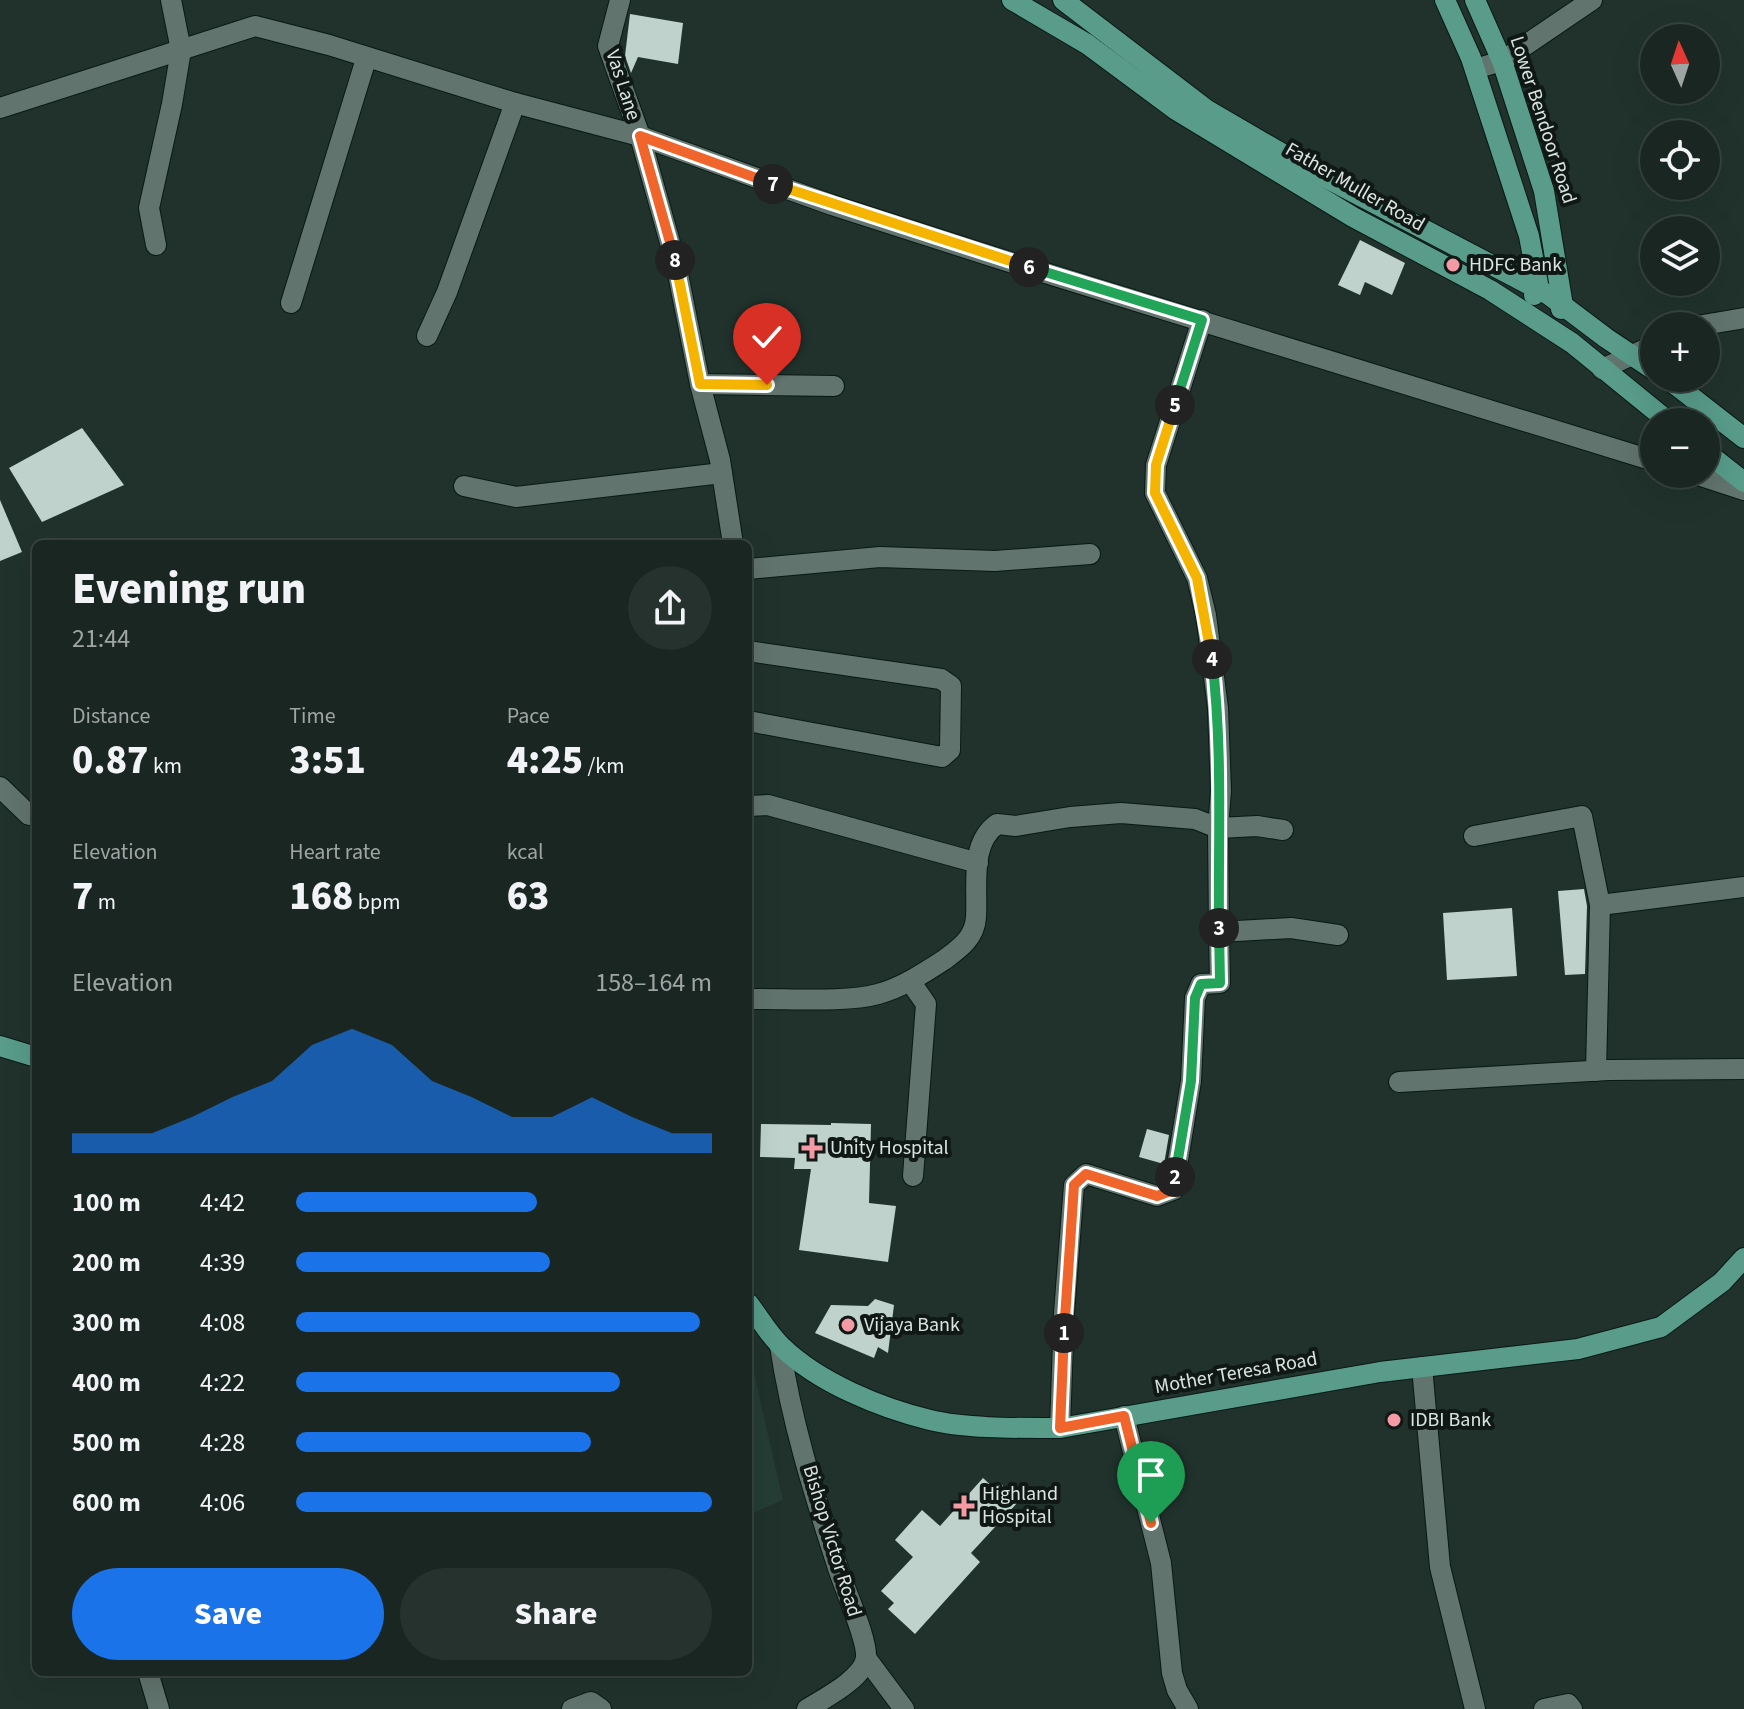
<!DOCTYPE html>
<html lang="en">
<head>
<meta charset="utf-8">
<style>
	body { margin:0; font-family:"Source Sans 3",sans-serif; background:#26322e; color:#f1f3f6; height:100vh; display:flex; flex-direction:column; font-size:30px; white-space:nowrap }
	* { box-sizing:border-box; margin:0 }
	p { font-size:26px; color:#9fa5a5 }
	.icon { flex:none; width:44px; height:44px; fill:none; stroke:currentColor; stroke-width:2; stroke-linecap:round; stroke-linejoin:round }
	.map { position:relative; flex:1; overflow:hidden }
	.side { position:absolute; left:32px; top:540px; width:720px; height:1136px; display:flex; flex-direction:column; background:#192621; border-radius:12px; box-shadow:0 8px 32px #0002,0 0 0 2px #37433f }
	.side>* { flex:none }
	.needle { width:52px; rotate:357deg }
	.tools { position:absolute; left:1640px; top:24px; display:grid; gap:16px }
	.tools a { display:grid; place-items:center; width:80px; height:80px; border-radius:50%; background:#192621; box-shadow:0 8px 32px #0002,0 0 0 2px #37433f; font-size:40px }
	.pin { position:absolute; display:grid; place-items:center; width:68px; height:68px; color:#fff; margin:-82px -34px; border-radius:50% 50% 50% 0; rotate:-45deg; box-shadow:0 0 8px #0007 }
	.pin .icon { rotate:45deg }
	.km { position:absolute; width:40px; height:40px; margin:-20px; border-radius:50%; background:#222; color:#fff; font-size:22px; line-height:40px; text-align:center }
	.round { display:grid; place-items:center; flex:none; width:84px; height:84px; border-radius:42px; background:#26322e }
	.headline { display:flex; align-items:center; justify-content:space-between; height:136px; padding:0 40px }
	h1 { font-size:44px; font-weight:800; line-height:60px }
	.stats { display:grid; grid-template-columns:repeat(3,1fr); gap:12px; height:136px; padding:8px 40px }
	.stats div { display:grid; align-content:center }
	.stats b { font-size:40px; font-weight:800 }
	.stats small { font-size:22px; font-weight:400 }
	.stats p { font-size:22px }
	.chart { height:224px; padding:16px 40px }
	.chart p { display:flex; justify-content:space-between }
	.chart svg { width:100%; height:144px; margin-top:8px; fill:#1a73e8; opacity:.7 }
	.button { display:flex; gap:16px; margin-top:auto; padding:16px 40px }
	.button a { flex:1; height:92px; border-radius:48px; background:#1a73e8; color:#fff; font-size:32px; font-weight:800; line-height:92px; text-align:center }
	.button a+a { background:#26322e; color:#f1f3f6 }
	ul { padding:0 40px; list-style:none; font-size:26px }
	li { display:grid; grid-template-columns:128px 96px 1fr; align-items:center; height:60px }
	li i { height:20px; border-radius:10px; background:#1a73e8 }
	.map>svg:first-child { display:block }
	.built { fill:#253d35 }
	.building { fill:#bfd3cc }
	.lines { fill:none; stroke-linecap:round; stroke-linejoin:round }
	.minor-casing { stroke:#091915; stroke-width:22 }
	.major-casing { stroke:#091915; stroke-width:22 }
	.minor { stroke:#62746e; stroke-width:20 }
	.major { stroke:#589c89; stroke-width:20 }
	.split-1-casing { stroke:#fff; stroke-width:16 }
	.split-2-casing { stroke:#fff; stroke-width:16 }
	.split-3-casing { stroke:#fff; stroke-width:16 }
	.split-4-casing { stroke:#fff; stroke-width:16 }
	.split-5-casing { stroke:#fff; stroke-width:16 }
	.split-6-casing { stroke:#fff; stroke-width:16 }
	.split-7-casing { stroke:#fff; stroke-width:16 }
	.split-8-casing { stroke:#fff; stroke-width:16 }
	.split-9-casing { stroke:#fff; stroke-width:16 }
	.split-1 { stroke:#f0652b; stroke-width:10 }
	.split-2 { stroke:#f0652b; stroke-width:10 }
	.split-3 { stroke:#22a559; stroke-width:10 }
	.split-4 { stroke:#22a559; stroke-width:10 }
	.split-5 { stroke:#f5b400; stroke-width:10 }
	.split-6 { stroke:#22a559; stroke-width:10 }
	.split-7 { stroke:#f5b400; stroke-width:10 }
	.split-8 { stroke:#f0652b; stroke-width:10 }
	.split-9 { stroke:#f5b400; stroke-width:10 }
	.poi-dot { fill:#f49aa5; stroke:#101815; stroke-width:3 }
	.labels { text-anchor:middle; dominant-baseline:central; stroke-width:8; stroke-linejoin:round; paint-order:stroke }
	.street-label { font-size:20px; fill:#dae4e0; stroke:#101815 }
	.poi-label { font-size:20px; fill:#dae4e0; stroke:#101815; text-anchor:start }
</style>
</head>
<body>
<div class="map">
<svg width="1744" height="1709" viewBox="0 0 1744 1709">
	<rect width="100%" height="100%" fill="#21322c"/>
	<!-- built -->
	<path class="built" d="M748 1369H753L783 1500 748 1515Z"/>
	<!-- building -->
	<g class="building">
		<path d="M630 14 683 23 678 64 638 57 631 73 625 56Z"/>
		<path d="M1360 240 1405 263 1392 295 1365 282 1360 295 1338 285Z"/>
		<path d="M82 428 124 485 42 522 9 468Z"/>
		<path d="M0 500 22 552 0 561Z"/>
		<path d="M1584 889 1587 906 1585 974 1565 975 1558 891Z"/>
		<path d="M1512 908 1517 976 1447 980 1443 913Z"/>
		<path d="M831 1123 871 1124 869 1203 896 1206 888 1262 799 1250 811 1169H794L795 1158 760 1157 761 1124 831 1125Z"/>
		<path d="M1147 1129 1169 1135 1164 1164 1139 1157Z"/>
		<path d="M875 1299 894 1305 888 1353 878 1347 874 1358 815 1333 831 1305 868 1306Z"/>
		<path d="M983 1478 996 1490 1001 1484 1019 1501 971 1553 980 1562 915 1634 888 1609 894 1603 881 1591 913 1557 895 1540 922 1510 940 1526Z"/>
	</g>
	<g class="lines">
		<defs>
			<g id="minor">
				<path d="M620 0 608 46 640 136 676 264 700 384 720 460 733 544"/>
				<path d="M1475 69 1502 61 1592 0"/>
				<path d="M0 108 255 26 329 45 515 103 640 136 832 205 997 258 1654 461"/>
				<path d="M156 245 149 208 172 104 181 50 171 0"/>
				<path d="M291 303 366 59"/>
				<path d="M1202 320 1156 465 1155 493 1197 578 1206 615 1218 708 1221 791 1218 828 1219 932 1291 928 1338 935"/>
				<path d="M1697 326 1744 318"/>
				<path d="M427 336 447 292 515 103"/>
				<path d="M1602 369 1654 345"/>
				<path d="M700 384 834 386"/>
				<path d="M1695 474 1744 490"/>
				<path d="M464 486 516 497 722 473"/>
				<path d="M748 569 880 557 995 561 1090 554"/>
				<path d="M748 651 941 679 951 686 950 750 942 757 748 721"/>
				<path d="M0 787 29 815"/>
				<path d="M748 806 768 805 978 863"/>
				<path d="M1474 836 1582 816 1600 905 1596 1071"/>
				<path d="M1600 905 1744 887"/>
				<path d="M910 981 926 1004 913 1176"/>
				<path d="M748 999C784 998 846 1003 878 994 901 988 924 973 944 960 959 949 975 938 976 917 978 887 969 844 997 824L1016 826 1070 817 1121 813 1195 819 1218 828 1257 826 1283 830"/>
				<path d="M1399 1082 1608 1070 1744 1069"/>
				<path d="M780 1346C791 1420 814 1494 837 1565 843 1586 868 1639 866 1658 863 1679 823 1699 807 1709"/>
				<path d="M1422 1367 1440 1567 1475 1709"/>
				<path d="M1124 1416 1161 1563 1172 1673 1177 1690 1188 1709"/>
				<path d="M1060 1428 1064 1313 1074 1185 1086 1174 1157 1196 1173 1190 1191 1081 1195 998 1201 984 1220 983 1219 932"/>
				<path d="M866 1658 904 1709"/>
				<path d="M148 1672 159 1709"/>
				<path d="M572 1709 591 1702 601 1709"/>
				<path d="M1544 1709 1568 1704 1572 1709"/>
			</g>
			<g id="major">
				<path d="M1012 0 1087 44 1176 110 1353 217 1490 290 1572 343 1669 422"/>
				<path d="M1063 0 1207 110 1307 168 1549 295 1606 338 1654 370"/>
				<path d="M1445 0 1471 58 1529 236 1539 289 1534 295"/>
				<path d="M1475 0 1502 61 1544 191 1563 306 1561 309"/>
				<path d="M1667 378 1744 438"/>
				<path d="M1706 452 1744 482"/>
				<path d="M0 1046 36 1057"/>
				<path d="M748 1303C759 1317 769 1335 782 1347 819 1383 881 1408 930 1420 967 1429 1022 1428 1060 1428L1380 1372 1578 1349 1661 1327 1722 1282 1744 1258"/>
			</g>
		</defs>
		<!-- minor casing -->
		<use href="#minor" class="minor-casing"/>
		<!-- major casing -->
		<use href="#major" class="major-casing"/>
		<!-- minor -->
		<use href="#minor" class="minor"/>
		<!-- major -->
		<use href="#major" class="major"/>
	</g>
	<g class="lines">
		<defs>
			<path id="split-1" d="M1064 1333 1060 1428 1124 1416 1151 1523"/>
			<path id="split-2" d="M1064 1333 1074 1185 1086 1174 1157 1196 1173 1190 1175 1177"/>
			<path id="split-3" d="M1175 1177 1191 1081 1195 998 1201 984 1220 983 1219 928"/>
			<path id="split-4" d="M1212 659C1223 749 1218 838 1219 928"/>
			<path id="split-5" d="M1175 405 1156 465 1155 493 1197 578 1212 659"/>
			<path id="split-6" d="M1029 267 1202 320 1175 405"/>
			<path id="split-7" d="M773 184 1029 267"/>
			<path id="split-8" d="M675 260 640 136 773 184"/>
			<path id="split-9" d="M675 260 700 384 767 385"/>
		</defs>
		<!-- split-1 casing -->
		<use href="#split-1" class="split-1-casing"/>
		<!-- split-2 casing -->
		<use href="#split-2" class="split-2-casing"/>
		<!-- split-3 casing -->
		<use href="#split-3" class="split-3-casing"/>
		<!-- split-4 casing -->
		<use href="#split-4" class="split-4-casing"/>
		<!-- split-5 casing -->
		<use href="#split-5" class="split-5-casing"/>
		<!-- split-6 casing -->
		<use href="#split-6" class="split-6-casing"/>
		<!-- split-7 casing -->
		<use href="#split-7" class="split-7-casing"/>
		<!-- split-8 casing -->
		<use href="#split-8" class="split-8-casing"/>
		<!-- split-9 casing -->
		<use href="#split-9" class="split-9-casing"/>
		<!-- split-1 -->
		<use href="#split-1" class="split-1"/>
		<!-- split-2 -->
		<use href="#split-2" class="split-2"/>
		<!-- split-3 -->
		<use href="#split-3" class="split-3"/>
		<!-- split-4 -->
		<use href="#split-4" class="split-4"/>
		<!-- split-5 -->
		<use href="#split-5" class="split-5"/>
		<!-- split-6 -->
		<use href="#split-6" class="split-6"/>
		<!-- split-7 -->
		<use href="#split-7" class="split-7"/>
		<!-- split-8 -->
		<use href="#split-8" class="split-8"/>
		<!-- split-9 -->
		<use href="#split-9" class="split-9"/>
	</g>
	<!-- markers -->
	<g class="poi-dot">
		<circle cx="1453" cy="265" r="8"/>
		<path d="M808 1136h8v8h8v8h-8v8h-8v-8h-8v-8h8z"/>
		<circle cx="848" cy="1325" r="8"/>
		<circle cx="1394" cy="1420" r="8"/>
		<path d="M960 1494h8v8h8v8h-8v8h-8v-8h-8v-8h8z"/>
	</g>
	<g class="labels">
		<!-- street labels -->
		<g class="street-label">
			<text transform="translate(623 85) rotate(72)">Vas Lane</text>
			<text transform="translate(1543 120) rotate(72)">Lower Bendoor Road</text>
			<text transform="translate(1355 187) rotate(30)">Father Muller Road</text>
			<text transform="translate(1236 1373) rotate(-10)">Mother Teresa Road</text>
			<text transform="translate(832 1541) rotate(73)">Bishop Victor Road</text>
		</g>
		<!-- poi labels -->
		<g class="poi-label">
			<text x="1469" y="265">HDFC Bank</text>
			<text x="830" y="1148">Unity Hospital</text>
			<text x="864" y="1325">Vijaya Bank</text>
			<text x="1410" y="1420">IDBI Bank</text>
			<text x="982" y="1494">Highland<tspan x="982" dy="23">Hospital</tspan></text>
		</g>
	</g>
</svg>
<div class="tools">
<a><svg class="needle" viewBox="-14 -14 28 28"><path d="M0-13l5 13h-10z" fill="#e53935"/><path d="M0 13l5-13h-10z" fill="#9fa5a5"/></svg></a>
<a><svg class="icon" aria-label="locate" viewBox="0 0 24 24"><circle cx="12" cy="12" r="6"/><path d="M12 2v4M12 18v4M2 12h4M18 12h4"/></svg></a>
<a><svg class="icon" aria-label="layers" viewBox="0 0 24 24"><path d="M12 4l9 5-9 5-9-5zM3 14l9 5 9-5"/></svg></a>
<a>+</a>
<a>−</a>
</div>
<div class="pin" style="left:1151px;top:1523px;background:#1e9e55"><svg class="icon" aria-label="arrive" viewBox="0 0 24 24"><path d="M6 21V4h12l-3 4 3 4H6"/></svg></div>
<div class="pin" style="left:767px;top:385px;background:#d93025"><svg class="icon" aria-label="check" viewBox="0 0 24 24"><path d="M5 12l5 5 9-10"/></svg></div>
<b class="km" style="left:1064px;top:1333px">1</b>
<b class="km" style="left:1175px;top:1177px">2</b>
<b class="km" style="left:1219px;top:928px">3</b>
<b class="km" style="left:1212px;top:659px">4</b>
<b class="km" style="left:1175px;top:405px">5</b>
<b class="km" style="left:1029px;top:267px">6</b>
<b class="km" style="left:773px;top:184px">7</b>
<b class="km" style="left:675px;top:260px">8</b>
<section class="side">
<div class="headline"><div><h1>Evening run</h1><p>21:44</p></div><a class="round"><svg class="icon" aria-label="share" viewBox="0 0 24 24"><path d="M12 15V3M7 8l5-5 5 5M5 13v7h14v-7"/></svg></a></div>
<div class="stats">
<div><p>Distance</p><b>0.87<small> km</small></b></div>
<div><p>Time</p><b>3:51</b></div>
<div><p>Pace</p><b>4:25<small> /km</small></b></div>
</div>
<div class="stats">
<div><p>Elevation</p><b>7<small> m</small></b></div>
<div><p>Heart rate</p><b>168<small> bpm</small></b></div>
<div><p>kcal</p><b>63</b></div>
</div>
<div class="chart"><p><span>Elevation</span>158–164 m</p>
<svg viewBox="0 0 160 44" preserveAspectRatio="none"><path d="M0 44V38L10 38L20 38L30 33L40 27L50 22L60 11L70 6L80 11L90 22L100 27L110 33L120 33L130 27L140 33L150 38L160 38V44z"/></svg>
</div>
<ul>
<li><b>100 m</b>4:42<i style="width:58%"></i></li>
<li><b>200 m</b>4:39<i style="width:61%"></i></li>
<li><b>300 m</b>4:08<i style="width:97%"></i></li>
<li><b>400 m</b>4:22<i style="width:78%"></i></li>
<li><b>500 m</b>4:28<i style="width:71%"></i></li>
<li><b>600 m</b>4:06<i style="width:100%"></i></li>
</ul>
<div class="button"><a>Save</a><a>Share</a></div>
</section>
</div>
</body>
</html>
